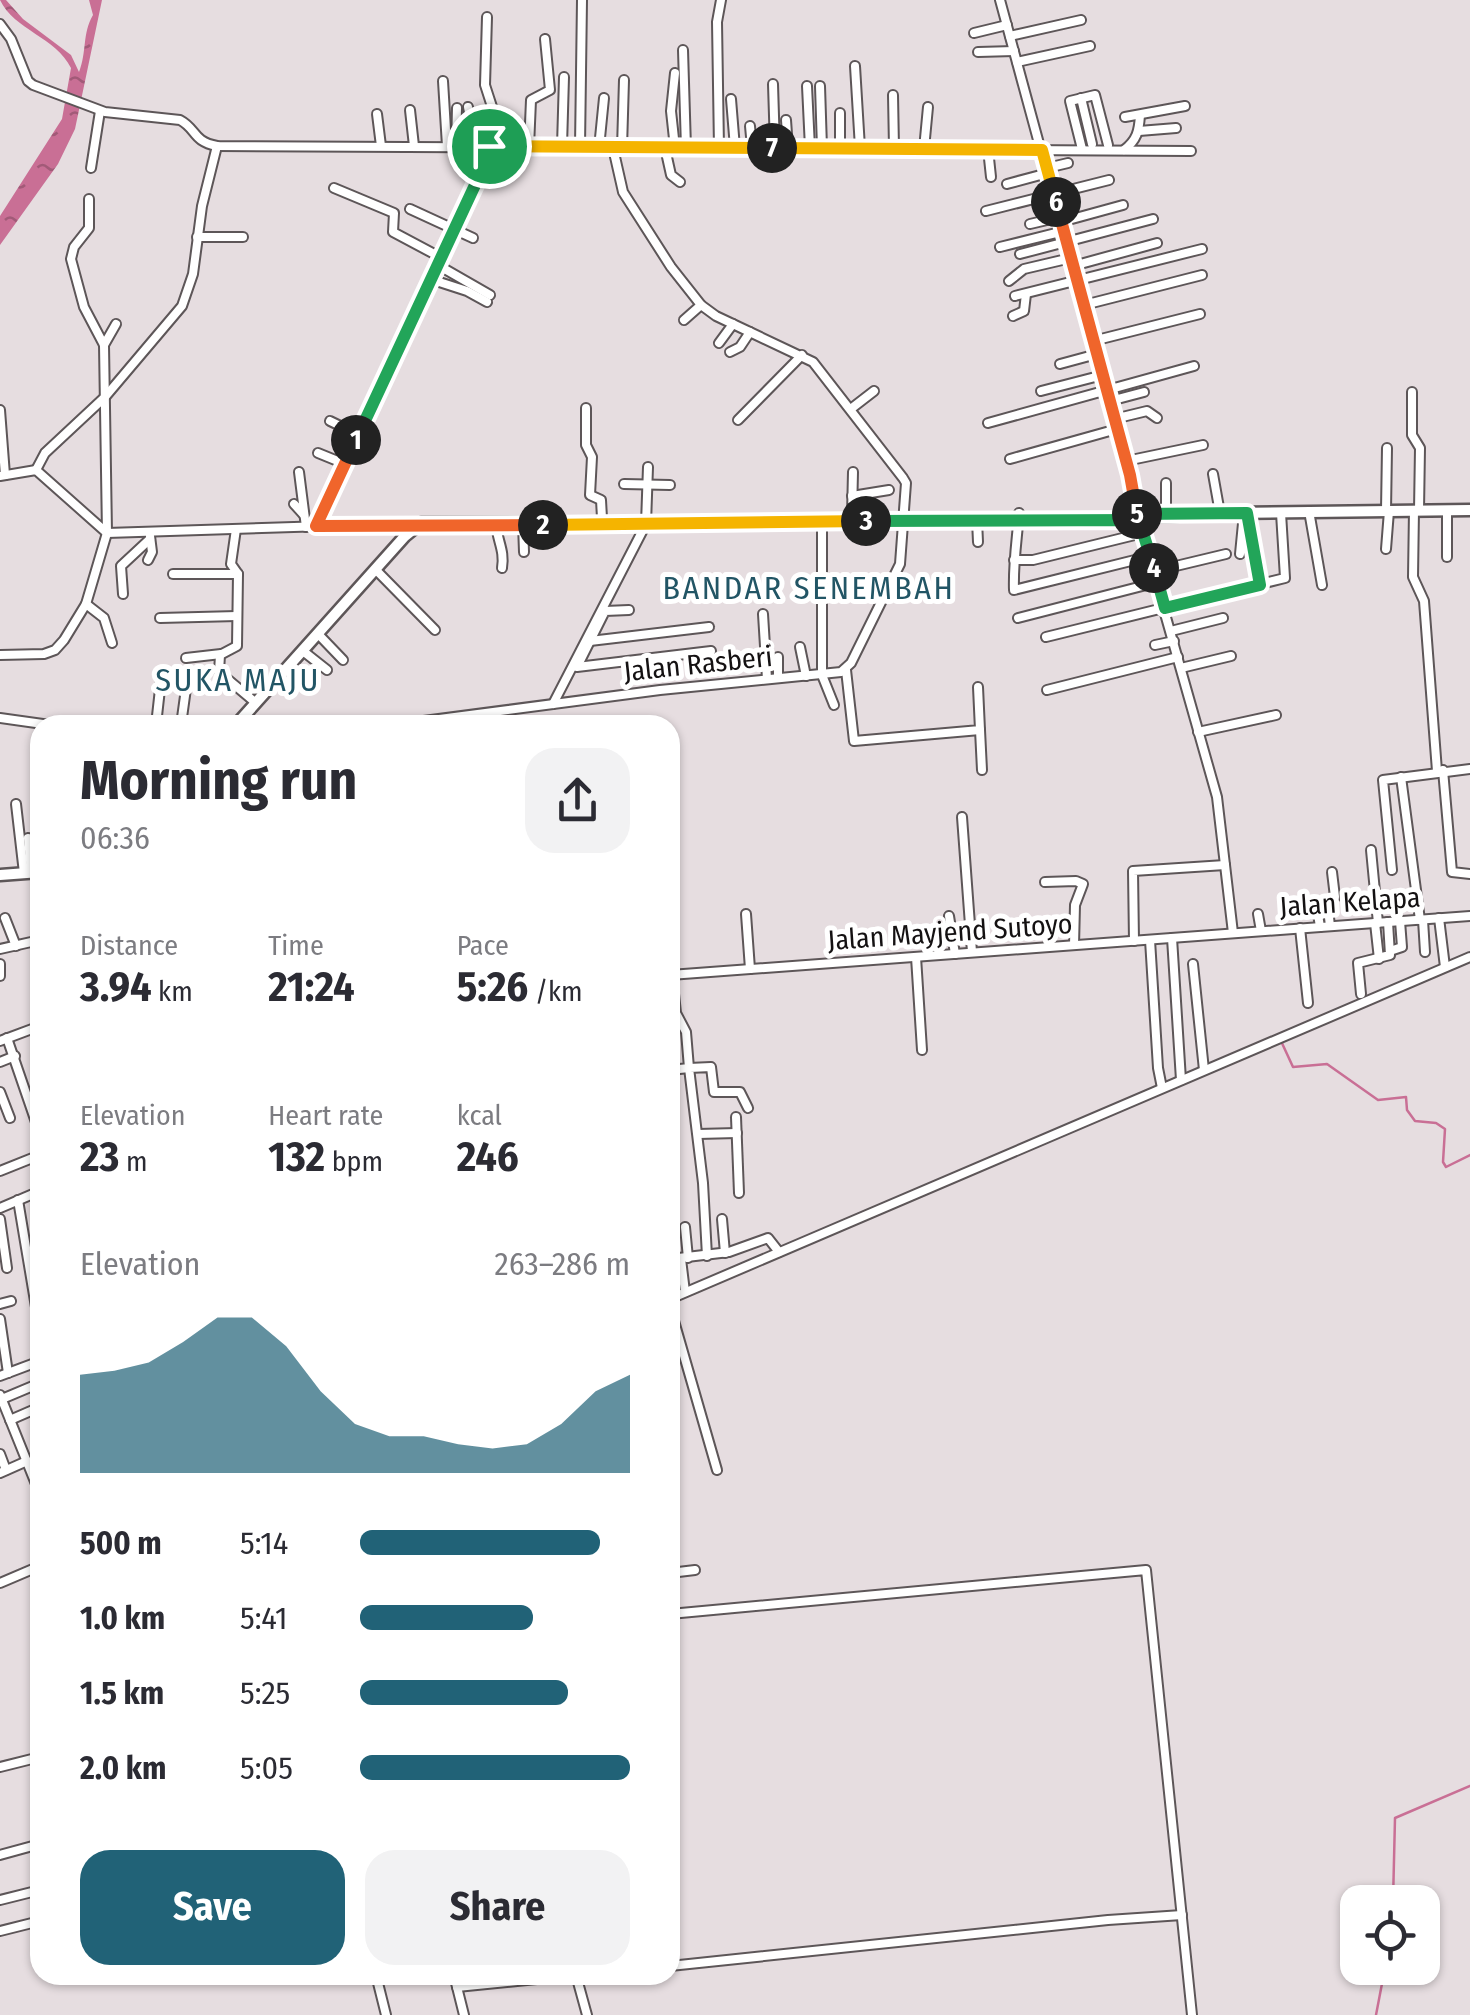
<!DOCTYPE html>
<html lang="en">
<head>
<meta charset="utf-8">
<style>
	body { margin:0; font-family:"Fira Sans Condensed",sans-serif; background:#f2f2f3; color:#2b2b33; height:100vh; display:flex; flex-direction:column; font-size:38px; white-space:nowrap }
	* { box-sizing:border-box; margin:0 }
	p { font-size:32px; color:#7c7c81 }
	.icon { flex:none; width:55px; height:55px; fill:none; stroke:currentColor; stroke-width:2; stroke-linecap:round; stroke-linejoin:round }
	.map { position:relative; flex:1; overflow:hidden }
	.details { position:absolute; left:30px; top:715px; width:650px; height:1270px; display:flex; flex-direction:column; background:#fff; border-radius:30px; box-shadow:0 2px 8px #0004 }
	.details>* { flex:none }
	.fabs { position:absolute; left:1340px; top:1885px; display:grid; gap:20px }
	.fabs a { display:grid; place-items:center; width:100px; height:100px; border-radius:20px; background:#fff; box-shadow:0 2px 8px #0004; font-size:50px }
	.pin { position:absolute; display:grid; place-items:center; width:85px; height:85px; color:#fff; margin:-42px; border:5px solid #fff; border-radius:50%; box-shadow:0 2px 10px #0007 }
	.km { position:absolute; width:50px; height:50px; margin:-25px; border-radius:50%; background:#222; color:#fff; font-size:28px; line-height:50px; text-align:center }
	.round { display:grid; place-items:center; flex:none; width:105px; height:105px; border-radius:30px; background:#f2f2f3 }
	.overview { display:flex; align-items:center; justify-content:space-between; height:170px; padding:0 50px }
	h1 { font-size:55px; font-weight:700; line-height:75px }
	.stats { display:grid; grid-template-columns:repeat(3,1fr); gap:15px; height:170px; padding:10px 50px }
	.stats div { display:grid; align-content:center }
	.stats b { font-size:42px; font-weight:700 }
	.stats small { font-size:28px; font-weight:400 }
	.stats p { font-size:28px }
	.chart { height:280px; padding:20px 50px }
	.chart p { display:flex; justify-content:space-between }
	.chart svg { width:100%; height:180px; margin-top:10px; fill:#216277; opacity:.7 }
	.action { display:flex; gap:20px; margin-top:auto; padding:20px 50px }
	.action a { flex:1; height:115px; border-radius:30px; background:#216277; color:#fff; font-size:40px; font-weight:700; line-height:115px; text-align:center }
	.action a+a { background:#f2f2f3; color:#2b2b33 }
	ul { padding:0 50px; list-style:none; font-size:32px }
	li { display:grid; grid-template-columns:160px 120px 1fr; align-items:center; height:75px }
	li i { height:25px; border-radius:12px; background:#216277 }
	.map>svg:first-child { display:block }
	.water { fill:url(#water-ripples) }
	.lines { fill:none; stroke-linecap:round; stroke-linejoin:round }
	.stream { stroke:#c96f95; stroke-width:2.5 }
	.minor-casing { stroke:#5d5658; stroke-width:12 }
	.major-casing { stroke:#5d5658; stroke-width:15 }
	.minor { stroke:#fff; stroke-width:8 }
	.major { stroke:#fff; stroke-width:10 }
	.split-1-casing { stroke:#fff; stroke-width:20 }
	.split-2-casing { stroke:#fff; stroke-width:20 }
	.split-3-casing { stroke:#fff; stroke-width:20 }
	.split-4-casing { stroke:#fff; stroke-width:20 }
	.split-5-casing { stroke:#fff; stroke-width:20 }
	.split-6-casing { stroke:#fff; stroke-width:20 }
	.split-7-casing { stroke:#fff; stroke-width:20 }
	.split-8-casing { stroke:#fff; stroke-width:20 }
	.split-1 { stroke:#22a559; stroke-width:12 }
	.split-2 { stroke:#f0652b; stroke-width:12 }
	.split-3 { stroke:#f5b400; stroke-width:12 }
	.split-4 { stroke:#22a559; stroke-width:12 }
	.split-5 { stroke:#22a559; stroke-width:12 }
	.split-6 { stroke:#f0652b; stroke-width:12 }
	.split-7 { stroke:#f5b400; stroke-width:12 }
	.split-8 { stroke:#f5b400; stroke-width:12 }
	.labels { text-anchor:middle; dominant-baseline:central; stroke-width:10; stroke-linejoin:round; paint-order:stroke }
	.street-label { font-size:28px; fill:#141112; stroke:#fff }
	.quarter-label { font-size:32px; letter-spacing:2.5px; fill:#225565; stroke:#fff }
</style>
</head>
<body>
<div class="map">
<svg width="1470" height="2015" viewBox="0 0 1470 2015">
	<defs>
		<pattern id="water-ripples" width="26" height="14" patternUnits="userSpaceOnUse" patternTransform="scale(2.5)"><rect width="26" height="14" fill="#c96f95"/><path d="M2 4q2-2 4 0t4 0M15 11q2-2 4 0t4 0" fill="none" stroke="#a25a78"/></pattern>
	</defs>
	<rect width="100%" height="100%" fill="#e6dde0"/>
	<!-- water -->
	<path class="water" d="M0 0H6L23 19 71 55 79 72C87 52 82 34 93 15L89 0H102L75 129 58 164 0 245V216L62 119 71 68C56 37 14 30 0 0Z"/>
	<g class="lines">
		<!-- stream -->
		<g class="stream">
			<path d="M1281 1041 1293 1067 1327 1064 1378 1100 1406 1097 1407 1110 1415 1121 1436 1123 1445 1129 1443 1162 1446 1167 1470 1155"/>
			<path d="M1393 1902 1395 1818 1470 1786"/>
			<path d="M1376 2015 1385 1968"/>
		</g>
		<defs>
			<g id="minor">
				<path d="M1000 0 1129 475 1137 515 1217 797 1233 933"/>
				<path d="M487 17 485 85 495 116V146"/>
				<path d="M0 24 11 39 28 81 33 85 105 112 180 120C197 129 192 141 217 146L1191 151"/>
				<path d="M974 33 1007 25"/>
				<path d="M1010 36 1081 20"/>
				<path d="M683 50 686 148"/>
				<path d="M978 52 1014 51"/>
				<path d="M1017 62 1090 46"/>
				<path d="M855 66 860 148"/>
				<path d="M443 81 447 146"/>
				<path d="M773 84 775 148"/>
				<path d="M807 86 810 148"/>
				<path d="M820 86 822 148"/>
				<path d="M893 95 894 148"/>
				<path d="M1081 98 1092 144"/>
				<path d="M731 99 735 148"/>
				<path d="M468 107 472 128 469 146"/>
				<path d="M410 110 414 146"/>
				<path d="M840 113V148"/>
				<path d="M377 114 381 146"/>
				<path d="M1125 117 1185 106"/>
				<path d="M786 120 788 148"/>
				<path d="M750 126 752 148"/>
				<path d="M1139 131 1176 128"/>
				<path d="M456 146 457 108"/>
				<path d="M562 146 564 77"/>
				<path d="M580 146 582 0"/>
				<path d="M529 147 531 100 550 90 545 39"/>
				<path d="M599 148 604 98"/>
				<path d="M622 148 624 80"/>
				<path d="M665 148 671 175 680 182"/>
				<path d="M675 148 671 111 675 73"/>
				<path d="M719 148 717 22 721 0"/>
				<path d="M924 149 928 107"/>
				<path d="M988 149 991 177"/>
				<path d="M1082 149 1070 101 1095 95 1108 145"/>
				<path d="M1124 150C1137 140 1139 131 1140 115"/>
				<path d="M91 168 100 111"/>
				<path d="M1047 168 1068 163"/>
				<path d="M1007 184 1048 173"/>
				<path d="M334 188 394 213 393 232 440 257"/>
				<path d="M410 209 473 238"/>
				<path d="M986 211 1109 180"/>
				<path d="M1061 222 1123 205"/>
				<path d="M1030 224 1060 217"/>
				<path d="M197 237H243"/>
				<path d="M1000 247 1064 231"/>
				<path d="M1020 254 1153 219"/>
				<path d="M436 264 490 295"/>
				<path d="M1073 266 1157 243"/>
				<path d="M430 279 467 291 487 302"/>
				<path d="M1009 281 1024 269 1071 258"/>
				<path d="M1015 296 1202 249"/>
				<path d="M1084 305 1202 275"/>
				<path d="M1013 316 1024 311 1026 294"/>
				<path d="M684 320 701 305"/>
				<path d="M1093 341 1200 314"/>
				<path d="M719 343 733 324"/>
				<path d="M104 345 116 324"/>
				<path d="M730 352 740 347 750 332"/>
				<path d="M1060 364 1097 354"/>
				<path d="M1041 391 1103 375"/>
				<path d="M1412 392V435L1420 448 1419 510"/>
				<path d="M1110 401 1144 392"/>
				<path d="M586 408V445L592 457 590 495 601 500 602 518"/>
				<path d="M852 408 874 391"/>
				<path d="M0 410 5 475"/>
				<path d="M1114 419 1147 411 1157 418"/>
				<path d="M738 420 802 355"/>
				<path d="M330 421 359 435"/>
				<path d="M988 423 1194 366"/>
				<path d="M318 453 345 464"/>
				<path d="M1010 459 1117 429"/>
				<path d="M1126 461 1203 445"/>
				<path d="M36 470 45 453 105 397 182 306 193 274 202 206 217 146"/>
				<path d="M299 472 306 527"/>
				<path d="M1213 474 1220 513"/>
				<path d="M0 476 36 470 107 533 421 523"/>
				<path d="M1166 483V515"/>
				<path d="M624 484 670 485"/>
				<path d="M852 496 889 490"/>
				<path d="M294 504 304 515"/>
				<path d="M1414 510 1413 577 1424 601 1437 771"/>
				<path d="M1447 510V557"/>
				<path d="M1309 511 1322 585"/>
				<path d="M1386 511 1387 448"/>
				<path d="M1019 513C1017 540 1013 563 1014 590L1151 556"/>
				<path d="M1247 513 1259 585"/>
				<path d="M852 515 853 472"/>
				<path d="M977 520 978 542"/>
				<path d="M822 521V675L834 705"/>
				<path d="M496 523C497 541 505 550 502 568"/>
				<path d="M523 524 524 552"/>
				<path d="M316 527 482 170 489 146"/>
				<path d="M236 529 231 564 238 574 237 646 220 655 219 672 256 703"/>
				<path d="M1386 549 1389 511"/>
				<path d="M1240 554 1244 513"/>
				<path d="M148 560 152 552 150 536"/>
				<path d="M1014 560H1033L1143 533"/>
				<path d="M376 570 435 630"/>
				<path d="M1155 571 1226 554"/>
				<path d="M173 574H238"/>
				<path d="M123 594 121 566 150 539"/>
				<path d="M86 604 104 618 112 643"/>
				<path d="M763 614 767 679"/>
				<path d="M160 618 237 616"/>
				<path d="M1018 618 1158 582"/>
				<path d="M1171 631 1223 618"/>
				<path d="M319 635 343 660"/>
				<path d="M1046 637 1285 578 1281 513"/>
				<path d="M590 641 709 627"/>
				<path d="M1155 645 1174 641"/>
				<path d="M800 647 806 676"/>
				<path d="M303 651 327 670"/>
				<path d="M0 655 44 654 55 650 64 640 86 604 107 533 104 345 84 307 71 259 74 247 89 228V199"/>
				<path d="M778 657V677"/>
				<path d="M186 658 221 654"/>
				<path d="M579 663 605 611 629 610"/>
				<path d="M577 667 711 651"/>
				<path d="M1181 668 1231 656"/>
				<path d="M846 670 854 741 980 730 978 687"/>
				<path d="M1047 690 1178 657"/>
				<path d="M553 704 646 524 648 467"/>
				<path d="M0 718 50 725"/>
				<path d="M156 725 162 671"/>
				<path d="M181 725 188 674"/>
				<path d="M393 725 660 690 841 672 851 663 900 564 906 483 903 478 813 362 716 316 701 305 671 267 623 192 613 148"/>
				<path d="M980 730 982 770"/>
				<path d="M1198 732 1276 715"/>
				<path d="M1443 770 1452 872 1470 874"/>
				<path d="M1401 777 1420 920"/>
				<path d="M16 804 24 873"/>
				<path d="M962 817 972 952"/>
				<path d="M28 838 31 872"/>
				<path d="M1371 850 1378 923"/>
				<path d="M1392 870 1383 780 1470 769"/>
				<path d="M1045 882 1076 881 1083 884 1075 905 1074 945"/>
				<path d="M1316 901 1320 927"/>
				<path d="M746 914 750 969"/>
				<path d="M1258 914 1261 931"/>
				<path d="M949 916 955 954"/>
				<path d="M5 918 16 946"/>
				<path d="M1439 918 1445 967"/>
				<path d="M1423 920 1425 952"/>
				<path d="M1375 923 1379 959"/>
				<path d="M1330 926 1328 909 1335 897 1332 872"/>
				<path d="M1300 928 1308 1003"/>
				<path d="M1172 938 1181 1080"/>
				<path d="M1150 940 1158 1068 1162 1088"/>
				<path d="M1134 941 1133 871 1225 865"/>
				<path d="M0 949 40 940"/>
				<path d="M1390 951 1402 947 1400 921"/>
				<path d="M916 957 922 1050"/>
				<path d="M0 964V976"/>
				<path d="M1193 964 1204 1070"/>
				<path d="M670 975 1470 916"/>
				<path d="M1361 994 1358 963 1390 955 1388 922"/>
				<path d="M7 1038 39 1131"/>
				<path d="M0 1041 40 1026"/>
				<path d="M0 1062 15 1056"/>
				<path d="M670 1070 689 1068 686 1032 676 1013 672 975"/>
				<path d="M0 1092 10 1118"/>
				<path d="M736 1117 739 1193"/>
				<path d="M698 1134 737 1133"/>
				<path d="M0 1171 40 1155"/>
				<path d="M36 1192 40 1214"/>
				<path d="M18 1200 40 1331"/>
				<path d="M0 1208 40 1191"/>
				<path d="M0 1219 7 1268"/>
				<path d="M722 1219 725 1253"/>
				<path d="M685 1227 688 1258"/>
				<path d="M671 1238 673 1259"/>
				<path d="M707 1256 703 1183 689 1068 711 1067 714 1092H740L748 1108"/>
				<path d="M670 1259 729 1252 768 1238 779 1252"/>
				<path d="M681 1259 685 1292"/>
				<path d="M670 1299 1470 957"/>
				<path d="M0 1304 11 1301"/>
				<path d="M670 1307 717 1470"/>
				<path d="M0 1319 8 1373"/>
				<path d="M0 1376 40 1361"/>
				<path d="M0 1395 40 1494"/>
				<path d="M2 1399 40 1383"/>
				<path d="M10 1420 40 1407"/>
				<path d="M0 1454 6 1470"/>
				<path d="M0 1473 27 1461"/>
				<path d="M670 1573 695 1570"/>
				<path d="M0 1583 40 1566"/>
				<path d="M670 1614 1146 1570 1192 2015"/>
				<path d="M0 1767 40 1757"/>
				<path d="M0 1855 40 1844"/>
				<path d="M0 1900 40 1890"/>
				<path d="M0 1931 40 1921"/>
				<path d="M670 1966 1108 1920 1182 1915"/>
				<path d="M376 1975 386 2015"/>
				<path d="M454 1975 464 2015"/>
				<path d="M576 1975 587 2015"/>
				<path d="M457 1987 576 1975"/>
			</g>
			<g id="major">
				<path d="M236 725 405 536 421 523 1066 521 1231 513 1470 510"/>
				<path d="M0 875 40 872"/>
			</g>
		</defs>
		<!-- minor casing -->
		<use href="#minor" class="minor-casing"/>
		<!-- major casing -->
		<use href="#major" class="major-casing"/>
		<!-- minor -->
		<use href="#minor" class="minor"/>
		<!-- major -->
		<use href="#major" class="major"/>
	</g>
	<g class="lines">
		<defs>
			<path id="split-1" d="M356 440 482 170 489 146"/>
			<path id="split-2" d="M356 440 316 526 543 525"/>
			<path id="split-3" d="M543 525 866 521"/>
			<path id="split-4" d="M866 521 1139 520 1154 568"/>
			<path id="split-5" d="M1137 514 1247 513 1260 585 1165 608 1154 568"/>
			<path id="split-6" d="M1056 202 1130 475 1137 514"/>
			<path id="split-7" d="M772 148 1042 150 1056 202"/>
			<path id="split-8" d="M489 146 772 148"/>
		</defs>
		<!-- split-1 casing -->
		<use href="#split-1" class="split-1-casing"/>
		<!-- split-2 casing -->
		<use href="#split-2" class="split-2-casing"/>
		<!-- split-3 casing -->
		<use href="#split-3" class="split-3-casing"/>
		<!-- split-4 casing -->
		<use href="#split-4" class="split-4-casing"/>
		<!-- split-5 casing -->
		<use href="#split-5" class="split-5-casing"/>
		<!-- split-6 casing -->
		<use href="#split-6" class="split-6-casing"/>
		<!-- split-7 casing -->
		<use href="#split-7" class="split-7-casing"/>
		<!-- split-8 casing -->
		<use href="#split-8" class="split-8-casing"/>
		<!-- split-1 -->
		<use href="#split-1" class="split-1"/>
		<!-- split-2 -->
		<use href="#split-2" class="split-2"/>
		<!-- split-3 -->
		<use href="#split-3" class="split-3"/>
		<!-- split-4 -->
		<use href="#split-4" class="split-4"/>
		<!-- split-5 -->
		<use href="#split-5" class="split-5"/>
		<!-- split-6 -->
		<use href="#split-6" class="split-6"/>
		<!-- split-7 -->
		<use href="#split-7" class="split-7"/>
		<!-- split-8 -->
		<use href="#split-8" class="split-8"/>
	</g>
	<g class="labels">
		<!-- street labels -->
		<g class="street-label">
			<text transform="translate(698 664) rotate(-6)">Jalan Rasberi</text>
			<text transform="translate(1350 902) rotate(-4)">Jalan Kelapa</text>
			<text transform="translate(950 932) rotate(-4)">Jalan Mayjend Sutoyo</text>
		</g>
		<!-- quarter labels -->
		<g class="quarter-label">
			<text x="809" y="588">BANDAR SENEMBAH</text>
			<text x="238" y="680">SUKA MAJU</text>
		</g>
	</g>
</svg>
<div class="fabs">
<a><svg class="icon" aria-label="locate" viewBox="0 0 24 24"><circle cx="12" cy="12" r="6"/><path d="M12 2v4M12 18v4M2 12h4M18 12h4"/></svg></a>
</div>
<div class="pin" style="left:489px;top:146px;background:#1e9e55"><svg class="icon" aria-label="arrive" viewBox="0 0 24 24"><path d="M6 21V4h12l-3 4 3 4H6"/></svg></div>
<b class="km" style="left:356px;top:440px">1</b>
<b class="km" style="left:543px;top:525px">2</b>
<b class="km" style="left:866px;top:521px">3</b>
<b class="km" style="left:1154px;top:568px">4</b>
<b class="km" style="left:1137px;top:514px">5</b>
<b class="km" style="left:1056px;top:202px">6</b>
<b class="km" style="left:772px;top:148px">7</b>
<section class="details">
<div class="overview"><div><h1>Morning run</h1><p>06:36</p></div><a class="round"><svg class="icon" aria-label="share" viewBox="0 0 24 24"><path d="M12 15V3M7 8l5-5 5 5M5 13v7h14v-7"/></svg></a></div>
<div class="stats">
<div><p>Distance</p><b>3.94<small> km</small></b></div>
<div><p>Time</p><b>21:24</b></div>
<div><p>Pace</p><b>5:26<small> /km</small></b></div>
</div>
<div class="stats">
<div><p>Elevation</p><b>23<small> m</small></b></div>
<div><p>Heart rate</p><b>132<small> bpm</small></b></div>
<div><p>kcal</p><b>246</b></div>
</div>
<div class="chart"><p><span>Elevation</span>263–286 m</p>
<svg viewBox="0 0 160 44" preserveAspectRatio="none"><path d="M0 44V20L10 19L20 17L30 12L40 6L50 6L60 13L70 24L80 32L90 35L100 35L110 37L120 38L130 37L140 32L150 24L160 20V44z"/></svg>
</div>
<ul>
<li><b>500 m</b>5:14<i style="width:89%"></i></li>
<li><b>1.0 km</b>5:41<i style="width:64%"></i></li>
<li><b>1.5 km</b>5:25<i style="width:77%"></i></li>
<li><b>2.0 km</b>5:05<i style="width:100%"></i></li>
</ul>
<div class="action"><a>Save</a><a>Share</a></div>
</section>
</div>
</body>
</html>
